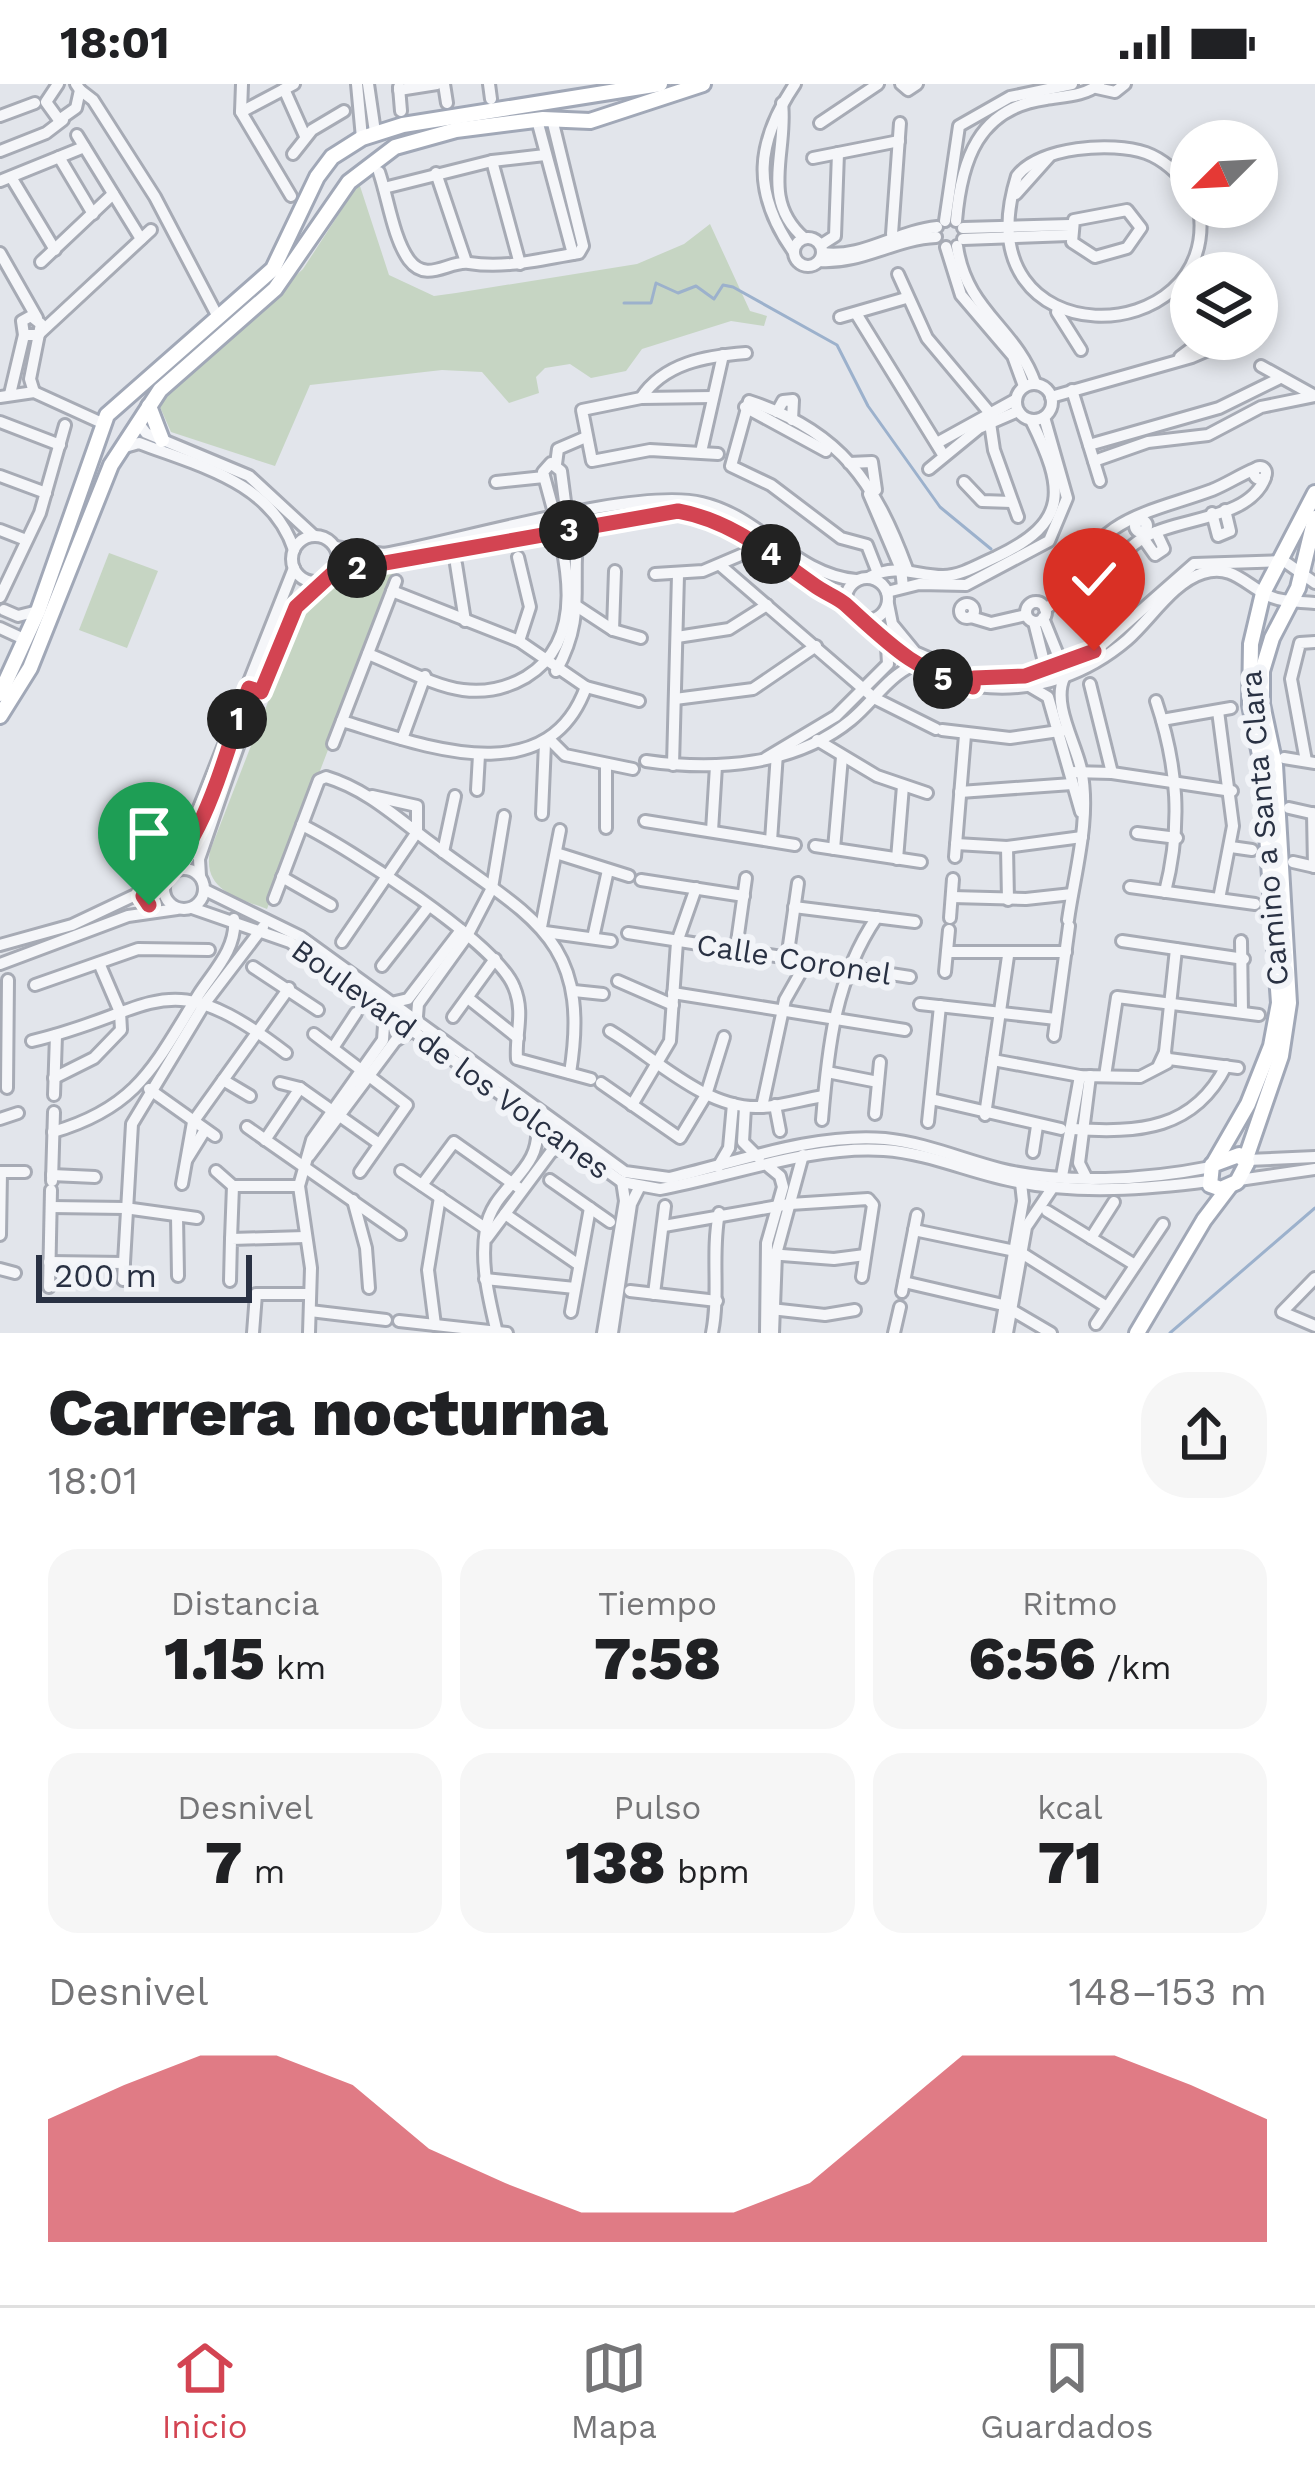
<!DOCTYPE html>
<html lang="es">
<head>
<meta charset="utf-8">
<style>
	body { margin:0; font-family:"Work Sans",sans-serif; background:#f6f6f6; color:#202124; height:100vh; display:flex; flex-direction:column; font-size:45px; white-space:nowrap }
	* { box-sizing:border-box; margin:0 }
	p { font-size:39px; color:#757577 }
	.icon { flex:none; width:66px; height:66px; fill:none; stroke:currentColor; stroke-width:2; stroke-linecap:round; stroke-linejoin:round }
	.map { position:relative; height:1249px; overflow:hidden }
	.panel { display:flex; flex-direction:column; background:#fff; flex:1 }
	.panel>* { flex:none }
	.needle { width:78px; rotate:246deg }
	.buttons { position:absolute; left:1170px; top:36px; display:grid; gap:24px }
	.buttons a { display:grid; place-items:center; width:108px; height:108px; border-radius:50%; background:#fff; box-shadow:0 6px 18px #0003; font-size:60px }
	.scale { position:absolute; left:36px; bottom:30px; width:216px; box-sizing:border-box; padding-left:12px; border:6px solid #293143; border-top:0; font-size:33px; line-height:42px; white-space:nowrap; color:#293143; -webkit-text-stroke:9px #f2f4f8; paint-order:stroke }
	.pin { position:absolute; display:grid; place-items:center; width:102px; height:102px; color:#fff; margin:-123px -51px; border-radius:50% 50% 50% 0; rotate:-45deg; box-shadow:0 0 12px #0007 }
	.pin .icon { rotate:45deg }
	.km { position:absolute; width:60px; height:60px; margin:-30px; border-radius:50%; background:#222; color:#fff; font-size:33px; line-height:60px; text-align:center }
	.round { display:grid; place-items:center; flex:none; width:126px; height:126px; border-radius:48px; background:#f6f6f6 }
	.overview { display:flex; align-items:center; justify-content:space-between; height:204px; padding:0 48px }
	h1 { font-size:66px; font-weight:800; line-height:90px }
	.figures { display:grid; grid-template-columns:repeat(3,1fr); gap:18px; height:204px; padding:12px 48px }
	.figures div { display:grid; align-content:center; border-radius:30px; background:#f6f6f6; text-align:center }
	.figures b { font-size:60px; font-weight:800 }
	.figures small { font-size:33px; font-weight:400 }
	.figures p { font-size:33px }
	.chart { height:336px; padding:24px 48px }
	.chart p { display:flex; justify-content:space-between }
	.chart svg { width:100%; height:216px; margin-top:12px; fill:#d34452; opacity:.7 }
	.status { display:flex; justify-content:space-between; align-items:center; height:84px; padding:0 60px; background:#fff; direction:ltr }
	.status svg { height:33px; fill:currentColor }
	.tab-bar { display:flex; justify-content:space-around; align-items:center; height:168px; border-top:3px solid #e0e0e0; background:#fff; font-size:33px; color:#757577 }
	.tab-bar a { display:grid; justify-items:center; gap:6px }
	.tab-bar .on { color:#d34452 }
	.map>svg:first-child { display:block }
	.green { fill:#c6d5c3 }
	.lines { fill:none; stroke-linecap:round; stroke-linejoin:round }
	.stream { stroke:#9cb1cc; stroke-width:3 }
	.minor-casing { stroke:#a7abb5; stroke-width:16 }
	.major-casing { stroke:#a1a8b7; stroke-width:20 }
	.minor { stroke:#f5f6f9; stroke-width:10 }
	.major { stroke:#fff; stroke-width:14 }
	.route-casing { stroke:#fff; stroke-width:24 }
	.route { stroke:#d34452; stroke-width:15 }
	.labels { text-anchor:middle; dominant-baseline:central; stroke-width:12; stroke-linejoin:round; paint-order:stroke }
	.street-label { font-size:30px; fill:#293143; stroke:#f2f4f8 }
</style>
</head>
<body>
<div class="status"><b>18:01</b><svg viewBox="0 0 49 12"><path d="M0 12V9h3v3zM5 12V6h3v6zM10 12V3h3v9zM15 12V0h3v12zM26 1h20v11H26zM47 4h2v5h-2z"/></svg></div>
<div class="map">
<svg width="1315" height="1249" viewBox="0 0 1315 1249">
	<rect width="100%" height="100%" fill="#e2e5eb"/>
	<!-- green -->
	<g class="green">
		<path d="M359 99 389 191 434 212 456 209 637 180 684 160 710 140 750 227 767 232 764 242 731 237 642 265 626 287 591 294 570 280 545 284 536 293 539 309 509 319 482 288 442 286 310 301 275 382 171 348 160 323 168 310 303 185Z"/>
		<path d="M109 469 158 487 127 564 79 546Z"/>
		<path d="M367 484 397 486 267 825C238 814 202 806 210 767L307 518 337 492Z"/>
	</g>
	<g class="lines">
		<!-- stream -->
		<g class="stream">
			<path d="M624 219H651L656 199 678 209 696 202 714 215 723 201 733 203 837 261 868 322 940 423 991 465"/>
			<path d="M1170 1249 1315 1124"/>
		</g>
		<defs>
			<g id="minor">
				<path d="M58 0 46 18 59 36 76 24 80 6 76 0"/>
				<path d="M242 0 241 28 291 112"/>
				<path d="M357 0 362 54"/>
				<path d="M368 0 375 48"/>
				<path d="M444 0 447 19"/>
				<path d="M489 0 491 15"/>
				<path d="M901 0 908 6 917 0"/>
				<path d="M399 3 401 27"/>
				<path d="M1097 4 1115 8 1125 0"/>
				<path d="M284 5 305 52"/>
				<path d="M80 6 93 16 155 113 218 233"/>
				<path d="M399 6 437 0"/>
				<path d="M782 19C788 67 759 115 804 154"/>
				<path d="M241 28 294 0"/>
				<path d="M0 32 35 19"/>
				<path d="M537 36 573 170"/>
				<path d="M820 39 878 0"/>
				<path d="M77 51 141 155"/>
				<path d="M0 67 46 49 63 36"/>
				<path d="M293 70 312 46 344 27"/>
				<path d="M59 73 93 130"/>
				<path d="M813 74 899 57"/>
				<path d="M492 77 520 180"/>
				<path d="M379 88C388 114 393 154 409 176 427 200 449 176 469 179 506 185 541 175 579 169L583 162 552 35"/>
				<path d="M436 89 466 178"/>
				<path d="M11 93 55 166"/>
				<path d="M0 97 84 63"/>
				<path d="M384 104 492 77 545 71"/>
				<path d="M1191 106C1179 90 1165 76 1146 69 1112 57 1039 63 1017 92 959 277 1223 269 1199 123"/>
				<path d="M1016 110 1049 73"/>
				<path d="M1127 126 1141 144 1127 164 1095 173 1072 158 1074 136Z"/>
				<path d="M945 137 959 42 1010 13 1072 0"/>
				<path d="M956 137C961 77 978 24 1046 15 1064 12 1085 12 1099 0"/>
				<path d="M963 144 1070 141"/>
				<path d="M892 150 900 39"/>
				<circle cx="808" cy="168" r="14"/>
				<path d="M963 155 1069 151"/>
				<path d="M821 161 835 152 838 69"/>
				<path d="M957 162C966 227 1016 244 1035 299"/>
				<path d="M946 163 961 211 1013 272 1024 302"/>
				<path d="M793 167C751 107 756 58 795 0"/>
				<path d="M0 169 37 234"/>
				<path d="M822 169C862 175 897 147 937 143"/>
				<path d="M819 177C862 180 894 155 936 153"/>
				<path d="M41 178 113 110"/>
				<path d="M898 190 927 254 989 328"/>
				<path d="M1057 228 1081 266"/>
				<path d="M857 231 944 372"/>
				<path d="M840 233 906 214"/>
				<path d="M40 249 151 146"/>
				<path d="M1180 273 1204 255"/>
				<path d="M1261 282 1315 312"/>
				<circle cx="1034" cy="318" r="18"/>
				<path d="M1072 306 1100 397"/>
				<path d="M34 308 30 295 41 240 31 232 22 237 24 251H39"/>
				<path d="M10 310 24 251"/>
				<path d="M0 313 34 308 102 339"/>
				<path d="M713 313 641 314 582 326 592 377 650 366 718 370"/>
				<path d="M1051 313 1192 273 1234 255"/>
				<path d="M641 314C664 279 706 272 746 269"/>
				<path d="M745 323 826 367"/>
				<path d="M777 328 783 317 793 316 792 336"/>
				<path d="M0 338 60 361"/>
				<path d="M990 339 994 366 1018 433"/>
				<path d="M140 341 146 349 249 392 314 452"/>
				<path d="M937 359 1015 316"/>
				<path d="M1089 361 1219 324 1278 295"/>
				<path d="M125 363 139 359C199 382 272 398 294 466"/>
				<path d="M701 368 723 271"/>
				<path d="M1094 377 1148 358 1208 351 1261 323 1315 312"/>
				<path d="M849 379 872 378 876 406"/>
				<path d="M556 380 558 365 586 353"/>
				<circle cx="1260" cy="389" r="6"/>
				<path d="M929 385 979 344 1018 327"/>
				<path d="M0 392 46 409"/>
				<path d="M496 398 544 393"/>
				<path d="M964 398 982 417 1012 418"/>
				<path d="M869 410 901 485 903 503"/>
				<path d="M1212 429 1218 452 1230 447 1225 426"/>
				<circle cx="1141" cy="442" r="6"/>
				<path d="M0 446 26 456"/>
				<circle cx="315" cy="475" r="23"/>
				<path d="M1143 454 1155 471 1164 465 1156 448"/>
				<path d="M335 463 384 470C460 457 635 403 702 419 762 433 794 490 856 496"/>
				<path d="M518 473 530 523 519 557"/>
				<path d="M456 480 465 537"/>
				<path d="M720 481 874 614 936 645"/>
				<path d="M335 488 678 427 724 440 846 521"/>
				<path d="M878 489 867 461 841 454 771 401 731 382 749 317C841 347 875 399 907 485"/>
				<path d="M655 490 703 487 743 470"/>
				<path d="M870 493C897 479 916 492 943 492 961 492 980 480 996 473 1070 438 1065 405 1031 336"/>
				<circle cx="867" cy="515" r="21"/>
				<path d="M1079 500H1096C1111 484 1124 466 1143 454 1179 433 1249 436 1265 394"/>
				<path d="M1085 502 1106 519 1114 507 1100 496"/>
				<path d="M392 507 519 557 586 603 639 617"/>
				<path d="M887 508 919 500 966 501 1049 457 1067 414 1044 333"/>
				<path d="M0 513 40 429 65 341"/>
				<circle cx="1036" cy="528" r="10"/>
				<path d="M888 520 892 540 915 568 975 594 1006 595 1095 567 1194 480 1284 477 1315 499"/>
				<circle cx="967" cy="527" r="7"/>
				<path d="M575 521 613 546 641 554"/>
				<path d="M1045 525 1076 505C1089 434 1153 428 1212 406 1227 400 1240 391 1255 385"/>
				<path d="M4 526 18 532 38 527"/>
				<path d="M971 533 991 539 1026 531"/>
				<path d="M1043 534 1062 581"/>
				<path d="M864 536C931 620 1046 625 1127 556 1150 536 1173 498 1203 489 1233 480 1245 501 1269 512 1284 519 1300 517 1315 519"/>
				<path d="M1034 538 1046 586"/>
				<path d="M0 544 26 556"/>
				<path d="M613 546 615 487"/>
				<path d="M677 553 729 545 767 521"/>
				<path d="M368 570C397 581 432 602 463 606 486 609 507 604 526 593 597 550 559 452 543 388L551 379 561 387 567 433"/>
				<path d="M556 587C588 529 569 499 579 440"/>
				<path d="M1064 594C1052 620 1075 658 1081 685 1091 734 1075 787 1068 836"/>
				<path d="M1090 600 1112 689"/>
				<path d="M1031 603 1048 613 1081 728"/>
				<path d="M675 615 753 605 816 562"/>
				<path d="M1156 617C1178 683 1182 741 1165 808"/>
				<path d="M1218 627 1233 742 1219 815"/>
				<path d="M1162 636 1231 624"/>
				<path d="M342 637C422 661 547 711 586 603"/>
				<path d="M942 646 1010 654 1066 646"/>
				<path d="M402 655 425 592"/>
				<path d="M550 656 565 671 633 685"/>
				<path d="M817 656 877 692 927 709"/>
				<path d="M333 660 396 497"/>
				<path d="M766 674 836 632 888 580 887 562"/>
				<path d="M1284 674 1315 679"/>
				<path d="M646 677C715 687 795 682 851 636 873 618 888 592 914 581"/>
				<path d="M1306 677 1291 595 1300 559 1315 558"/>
				<path d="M673 681 678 491"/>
				<path d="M1071 688 1112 689 1232 707"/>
				<path d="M477 706 479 671"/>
				<path d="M960 708 1072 700"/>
				<path d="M1289 724 1315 730"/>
				<path d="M1313 729 1314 783"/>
				<path d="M542 730 545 659"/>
				<path d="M645 737 795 761"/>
				<path d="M302 741C347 763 497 859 514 903 525 929 515 950 517 975L591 995"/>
				<path d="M606 744V683"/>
				<path d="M712 747 716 682"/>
				<path d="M1137 749 1177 754"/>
				<path d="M771 757 777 669"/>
				<path d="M956 760 1007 763 1082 753"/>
				<path d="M815 762 921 778"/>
				<path d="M1007 763 1008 816"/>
				<path d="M1231 763 1252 766"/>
				<path d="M834 765 842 673"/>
				<path d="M443 768 455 712"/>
				<path d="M556 769 629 792"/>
				<path d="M955 773 965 651"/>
				<path d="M897 775 903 702"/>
				<path d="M1293 778 1315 783"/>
				<circle cx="184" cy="805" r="20"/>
				<path d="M174 787 294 484"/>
				<path d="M200 792 199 775C221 714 276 534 319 498"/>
				<path d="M282 793 331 821"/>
				<path d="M641 796 744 812"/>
				<path d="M1130 803 1255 820"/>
				<path d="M205 806 301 853 625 1088 669 1094C737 1078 815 1049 885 1055 925 1059 961 1075 1000 1085 1065 1101 1146 1096 1211 1083"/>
				<path d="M952 813 1026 815 1072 810"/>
				<path d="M274 815 319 696 326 693C369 706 399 736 435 762 531 834 592 854 570 989"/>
				<path d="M794 823 915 838"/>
				<path d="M192 824 290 858 622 1098 660 1105C732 1092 811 1061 884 1066 930 1069 973 1090 1018 1098 1080 1110 1147 1105 1209 1097"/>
				<path d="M950 834 953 795"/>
				<path d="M541 843 560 746"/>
				<path d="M545 848 611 857"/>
				<path d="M628 849 910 893"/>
				<path d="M593 854 608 786"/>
				<path d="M1122 857 1244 875"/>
				<path d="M1241 857 1242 928"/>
				<path d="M342 858 417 748V722L372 712"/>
				<path d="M0 861 72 841 165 797"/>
				<path d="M736 865 746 794"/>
				<path d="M947 868H1066"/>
				<path d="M787 875 798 799"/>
				<path d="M0 880 128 832 177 825"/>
				<path d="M382 882 428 823"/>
				<path d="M253 883 318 926"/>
				<path d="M945 888 949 846"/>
				<path d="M618 897 673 921"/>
				<path d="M35 901 138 865 209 866"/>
				<path d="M574 907 603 910"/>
				<path d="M673 909 905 946"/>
				<path d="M468 914 518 954"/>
				<path d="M391 919 408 915 461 846"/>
				<path d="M920 920 1056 935"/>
				<path d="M453 933 495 875"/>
				<path d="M610 947C654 973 705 1025 759 1023 780 1023 803 1015 824 1012"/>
				<path d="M314 950 407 1021 360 1088"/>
				<path d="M1054 952 1069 842"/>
				<path d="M32 957C157 928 164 875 286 969"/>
				<path d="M333 964 356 929"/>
				<path d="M1165 968 1176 865"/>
				<path d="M1169 975 1238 984"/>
				<path d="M993 976 1080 992 1140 993 1167 979 1165 968 1158 983"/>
				<path d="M827 988 878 998"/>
				<path d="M1105 992 1117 913 1259 931"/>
				<path d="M54 994 94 974 121 946 120 928 99 879"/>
				<path d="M223 996 250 1012"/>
				<path d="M601 999 680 1054 706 1011 724 953"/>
				<path d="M7 1004 8 896"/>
				<path d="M300 1004 378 1059"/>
				<path d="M149 1005 215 1052"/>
				<path d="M54 1011 56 951"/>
				<path d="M931 1015 1061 1045"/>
				<path d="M632 1021 670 957 677 858 696 804"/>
				<path d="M775 1021 780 1047"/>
				<path d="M745 1023 743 1058 759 1074"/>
				<path d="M762 1023 785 916 806 879"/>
				<path d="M875 1030 880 978"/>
				<path d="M985 1031 1008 872"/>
				<path d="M0 1035 18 1029"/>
				<path d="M822 1036C828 963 835 894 877 833"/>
				<path d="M928 1038 940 922"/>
				<path d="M247 1043 400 1150"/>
				<path d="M1073 1045C1139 1049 1194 1046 1226 982"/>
				<path d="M53 1048C139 1023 155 980 199 910 214 887 237 864 234 835"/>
				<path d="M265 1056 300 1004 280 999"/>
				<path d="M1033 1068 1037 1042"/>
				<path d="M309 1072 395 957 416 944 418 920 467 852 492 804 504 732"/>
				<path d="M187 1075 205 1046"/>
				<path d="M1247 1076 1315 1073"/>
				<path d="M718 1083 729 1064 733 1020"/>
				<path d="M216 1087 233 1102H299"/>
				<path d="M401 1087 488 1146"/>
				<path d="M0 1088H25"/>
				<path d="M52 1091 95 1093"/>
				<path d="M1062 1092 1080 992"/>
				<path d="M1086 1093 1079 1079 1090 992"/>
				<path d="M550 1096 610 1138"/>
				<path d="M1239 1096 1315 1085"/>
				<path d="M52 1097 54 1028"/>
				<path d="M182 1100 193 1038 289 904"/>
				<path d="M422 1101 454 1058 519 1104"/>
				<path d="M353 1116 366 1164 369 1204"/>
				<path d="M51 1123 125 1124 197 1134"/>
				<path d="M1047 1127 1135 1181"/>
				<path d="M505 1130 579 1181"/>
				<path d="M177 1132 178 1192"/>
				<path d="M664 1142 790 1120 868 1115 873 1121 862 1193"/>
				<path d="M914 1146 1020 1168 1107 1223"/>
				<path d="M0 1151 1 1088"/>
				<path d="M487 1154 551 1068 574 1057"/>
				<path d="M1091 1154 1114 1118"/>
				<path d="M231 1155 233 1102"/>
				<path d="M769 1170 834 1175 865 1171"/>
				<path d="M49 1178 124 1179"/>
				<path d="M0 1185 15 1189"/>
				<path d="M1315 1194 1282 1228 1315 1242"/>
				<path d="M485 1195 575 1204"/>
				<path d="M123 1196 132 1040 205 919 263 843"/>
				<path d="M230 1197 231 1155 305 1153"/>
				<path d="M904 1198 1003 1221 1051 1249"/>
				<path d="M49 1203 51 1106"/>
				<path d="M630 1207 717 1217"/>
				<path d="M902 1208 917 1131"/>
				<path d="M654 1210 665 1122"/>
				<path d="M771 1225 825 1231 855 1226"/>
				<path d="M310 1227 386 1236"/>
				<path d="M571 1228 590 1124"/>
				<path d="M399 1237 507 1249"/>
				<path d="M1096 1240 1163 1140"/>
				<path d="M435 1241 428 1186 440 1113"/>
				<path d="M253 1249 256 1210H310"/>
				<path d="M309 1249 311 1184 299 1102 312 1056 383 956 385 927"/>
				<path d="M497 1249C489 1215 480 1180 486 1145 492 1101 546 1088 536 1037"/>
				<path d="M603 1249 625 1117 622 1097"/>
				<path d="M612 1249 631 1120 639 1104"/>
				<path d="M712 1249C720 1209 711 1170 719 1129"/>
				<path d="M766 1249 767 1159 783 1103 780 1092 769 1083"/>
				<path d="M773 1249 776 1170 803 1071"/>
				<path d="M894 1249 900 1223"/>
				<path d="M1000 1249 1023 1117 1021 1099"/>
				<path d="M1007 1249 1026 1143 1053 1103"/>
			</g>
			<g id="major">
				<path d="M149 322 162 356"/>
				<path d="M0 610 38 527 107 331 273 185 317 93 332 73 362 54 403 41 660 0"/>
				<path d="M0 632 30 584 111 381 160 306 275 205 349 98 395 63 456 46 543 35 590 37 703 0"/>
				<path d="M1239 1071 1247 1079 1237 1098 1221 1105 1210 1101 1212 1081Z"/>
				<path d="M1246 1074 1281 972 1289 919 1275 681 1262 620V587L1272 554 1298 504 1315 434"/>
				<path d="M1214 1079 1248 1020 1271 962 1279 919 1262 681 1250 621 1251 560 1263 509 1315 409"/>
				<path d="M1137 1249 1204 1136 1229 1103"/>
			</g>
		</defs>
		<!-- minor casing -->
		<use href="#minor" class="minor-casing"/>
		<!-- major casing -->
		<use href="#major" class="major-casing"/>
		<!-- minor -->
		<use href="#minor" class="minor"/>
		<!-- major -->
		<use href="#major" class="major"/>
	</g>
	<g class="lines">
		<defs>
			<path id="route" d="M149 821 143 812C205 769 223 672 249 604L261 608 296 523 334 488 678 427C733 437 770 470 814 501 823 508 837 513 845 520 886 557 916 589 973 603L974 594 1025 592 1094 567"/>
		</defs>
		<!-- route casing -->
		<use href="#route" class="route-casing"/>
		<!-- route -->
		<use href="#route" class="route"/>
	</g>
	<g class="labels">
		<!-- street labels -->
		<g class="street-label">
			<text transform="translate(1264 744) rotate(-95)">Camino a Santa Clara</text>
			<text transform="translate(794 875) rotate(9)">Calle Coronel</text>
			<text transform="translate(451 975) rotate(36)">Boulevard de los Volcanes</text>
		</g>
	</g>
</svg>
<div class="buttons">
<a><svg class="needle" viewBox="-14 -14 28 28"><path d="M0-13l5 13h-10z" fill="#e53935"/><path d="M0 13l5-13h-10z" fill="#757577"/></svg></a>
<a><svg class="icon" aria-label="layers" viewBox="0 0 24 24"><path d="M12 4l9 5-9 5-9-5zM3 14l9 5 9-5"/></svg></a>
</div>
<div class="scale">200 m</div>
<div class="pin" style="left:149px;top:821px;background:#1e9e55"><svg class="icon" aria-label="arrive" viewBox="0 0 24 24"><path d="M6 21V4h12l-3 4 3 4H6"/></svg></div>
<div class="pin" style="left:1094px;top:567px;background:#d93025"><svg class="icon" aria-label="check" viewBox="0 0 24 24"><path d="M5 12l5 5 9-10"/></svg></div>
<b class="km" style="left:237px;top:635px">1</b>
<b class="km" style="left:357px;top:484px">2</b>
<b class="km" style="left:569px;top:446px">3</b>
<b class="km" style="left:771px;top:470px">4</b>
<b class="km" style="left:943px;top:595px">5</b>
</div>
<section class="panel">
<div class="overview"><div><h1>Carrera nocturna</h1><p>18:01</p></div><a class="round"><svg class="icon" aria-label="share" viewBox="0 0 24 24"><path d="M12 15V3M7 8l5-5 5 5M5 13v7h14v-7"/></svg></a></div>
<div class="figures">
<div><p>Distancia</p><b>1.15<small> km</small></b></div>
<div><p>Tiempo</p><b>7:58</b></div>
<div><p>Ritmo</p><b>6:56<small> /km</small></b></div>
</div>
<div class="figures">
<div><p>Desnivel</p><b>7<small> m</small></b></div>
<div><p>Pulso</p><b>138<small> bpm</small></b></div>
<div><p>kcal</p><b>71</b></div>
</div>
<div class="chart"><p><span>Desnivel</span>148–153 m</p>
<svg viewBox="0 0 160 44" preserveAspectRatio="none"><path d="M0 44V19L10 12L20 6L30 6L40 12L50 25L60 32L70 38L80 38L90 38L100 32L110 19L120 6L130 6L140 6L150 12L160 19V44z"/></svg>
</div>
</section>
<nav class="tab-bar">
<a class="on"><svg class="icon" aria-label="home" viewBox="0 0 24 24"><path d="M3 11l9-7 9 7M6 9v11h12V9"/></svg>Inicio</a>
<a><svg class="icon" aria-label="map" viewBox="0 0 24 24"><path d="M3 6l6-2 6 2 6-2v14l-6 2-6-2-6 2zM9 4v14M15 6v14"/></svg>Mapa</a>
<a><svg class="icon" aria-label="saved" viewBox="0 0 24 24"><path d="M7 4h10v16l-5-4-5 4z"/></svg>Guardados</a>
</nav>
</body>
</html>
